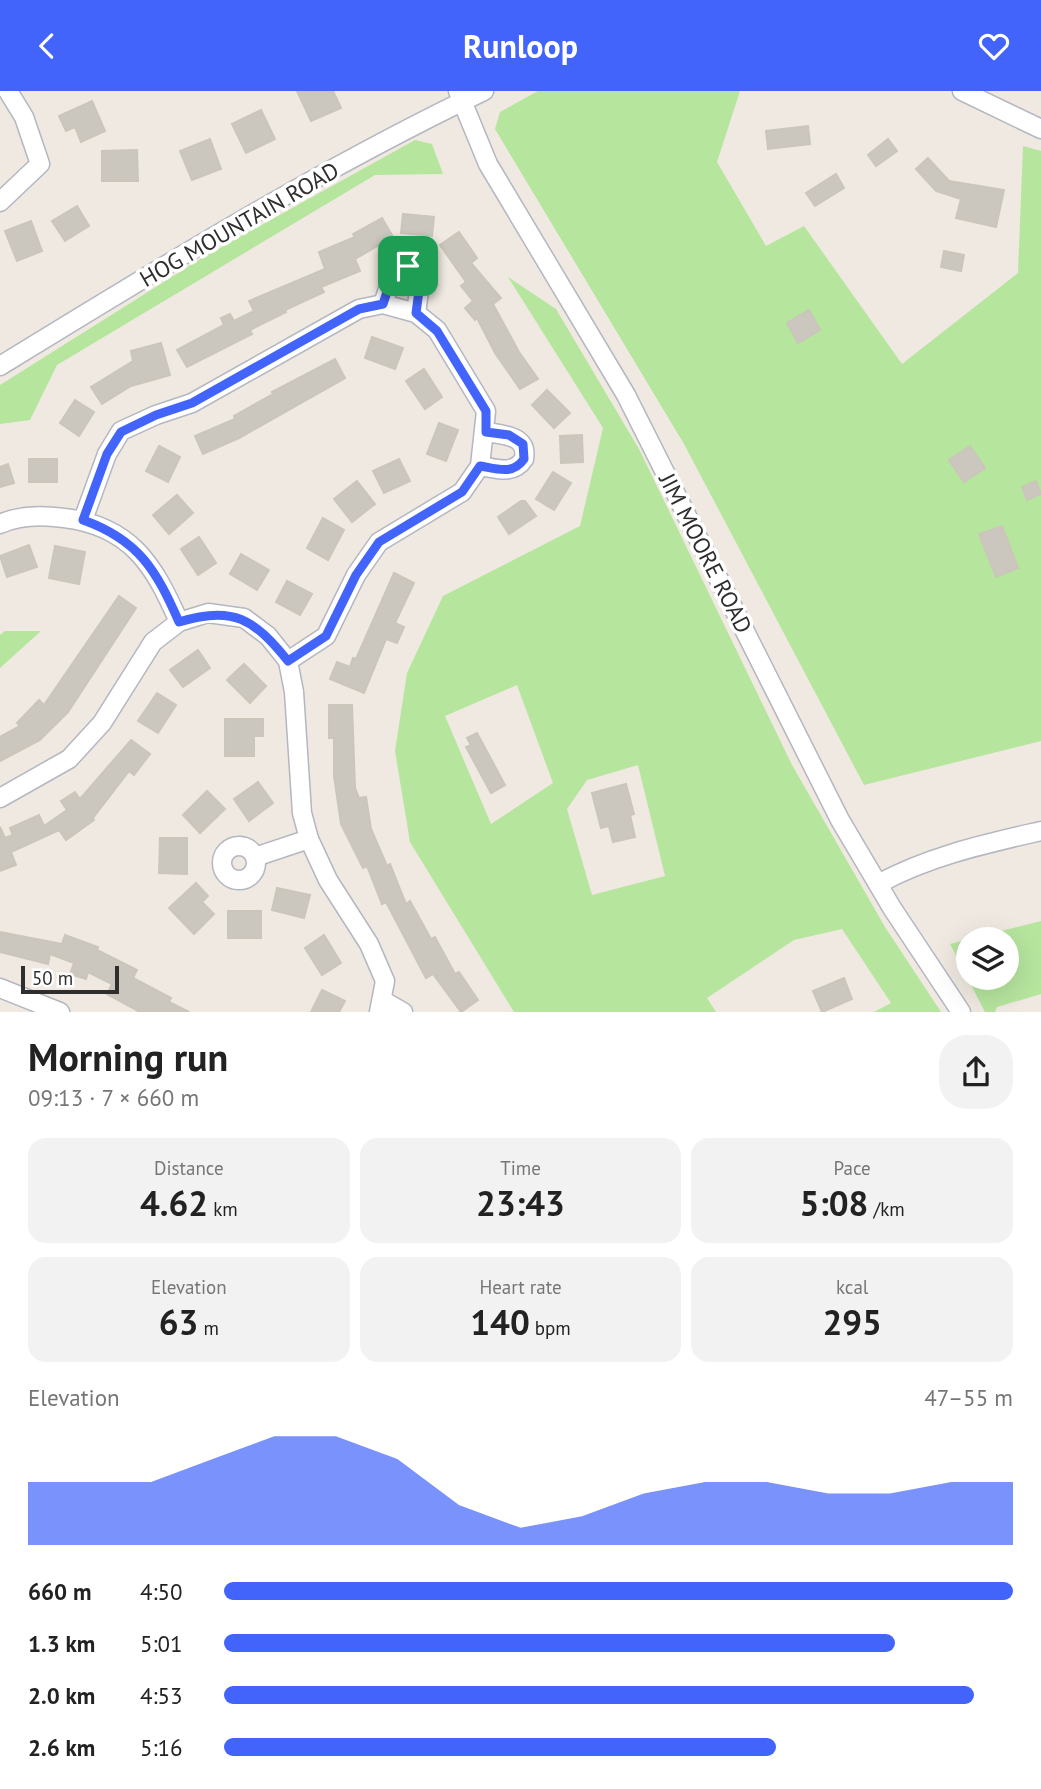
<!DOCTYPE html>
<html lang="en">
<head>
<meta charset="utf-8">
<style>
	body { margin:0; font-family:"PT Sans",sans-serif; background:#f2f2f2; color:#222; height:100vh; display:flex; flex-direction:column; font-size:26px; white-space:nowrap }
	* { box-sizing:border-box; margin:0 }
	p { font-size:23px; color:#767676 }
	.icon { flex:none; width:38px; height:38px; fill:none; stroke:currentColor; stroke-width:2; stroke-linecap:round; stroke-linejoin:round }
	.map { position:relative; height:921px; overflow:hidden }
	.sheet { display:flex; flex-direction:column; background:#fff; flex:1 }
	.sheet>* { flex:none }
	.fabs { position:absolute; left:956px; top:836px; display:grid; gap:14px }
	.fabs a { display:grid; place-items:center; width:63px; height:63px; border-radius:50%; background:#fff; box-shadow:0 7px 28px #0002; font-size:35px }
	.scale { position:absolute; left:21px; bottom:18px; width:98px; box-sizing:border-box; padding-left:7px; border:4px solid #2e2e2e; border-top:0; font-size:19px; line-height:24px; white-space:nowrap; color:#2e2e2e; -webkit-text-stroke:5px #fff; paint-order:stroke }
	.pin { position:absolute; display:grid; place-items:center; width:60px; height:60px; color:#fff; margin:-30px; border-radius:14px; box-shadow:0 4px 10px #0006 }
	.round { display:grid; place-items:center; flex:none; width:74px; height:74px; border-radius:28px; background:#f2f2f2 }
	.overview { display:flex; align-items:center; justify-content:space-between; height:119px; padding:0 28px }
	h1 { font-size:38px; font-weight:700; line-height:52px }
	.stats { display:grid; grid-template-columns:repeat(3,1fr); gap:10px; height:119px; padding:7px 28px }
	.stats div { display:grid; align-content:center; border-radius:18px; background:#f2f2f2; text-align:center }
	.stats b { font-size:35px; font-weight:700 }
	.stats small { font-size:19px; font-weight:400 }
	.stats p { font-size:19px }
	.chart { height:196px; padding:14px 28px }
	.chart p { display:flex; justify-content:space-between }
	.chart svg { width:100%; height:126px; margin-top:7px; fill:#4264fb; opacity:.7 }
	ul { padding:0 28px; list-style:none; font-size:23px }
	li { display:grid; grid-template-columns:112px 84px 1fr; align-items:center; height:52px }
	li i { height:18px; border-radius:9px; background:#4264fb }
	header { display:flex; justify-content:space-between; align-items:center; height:91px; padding:0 28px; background:#4264fb; color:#fff; font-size:32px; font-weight:700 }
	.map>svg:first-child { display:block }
	.green { fill:#b6e59e; fill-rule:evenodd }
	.building { fill:#cbc7bf; stroke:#cbc5ba; stroke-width:2 }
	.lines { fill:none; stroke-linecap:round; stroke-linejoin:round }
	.minor-casing { stroke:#b4b7c1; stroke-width:21 }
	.minor { stroke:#fff; stroke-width:18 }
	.route-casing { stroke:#fff; stroke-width:14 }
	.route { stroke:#4264fb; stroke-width:9 }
	.labels { text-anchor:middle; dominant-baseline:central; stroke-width:7; stroke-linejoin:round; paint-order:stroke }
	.street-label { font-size:23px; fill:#2e2e2e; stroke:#fff }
</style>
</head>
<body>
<header><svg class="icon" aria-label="back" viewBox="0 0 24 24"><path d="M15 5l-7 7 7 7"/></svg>Runloop<svg class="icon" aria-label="heart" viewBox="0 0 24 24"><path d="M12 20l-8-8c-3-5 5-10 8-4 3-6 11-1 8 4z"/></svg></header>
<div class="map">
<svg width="1041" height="921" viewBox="0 0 1041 921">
	<rect width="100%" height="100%" fill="#efe9e1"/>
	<!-- green -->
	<g class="green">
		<path d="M538 0H740L717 71 766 155 804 135 902 273 1018 182 1023 55 1041 60V650L864 694 684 353 495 38 500 21Z"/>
		<path d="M415 49 432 53 443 83 375 84 57 274 30 329 0 333V294L202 167Z"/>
		<path d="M508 186 556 218 639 358 792 674 885 836 941 921H874L891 912 842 838 794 849 707 907 716 921H514L410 751 395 660 407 582 443 505 580 435 603 337ZM517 594 553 692 491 733 445 625ZM638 674 665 785 592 804 567 718 587 689Z"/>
		<path d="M5 540H41L0 577V544Z"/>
		<path d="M1041 830V903L997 916 995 921H985L950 853ZM968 849H1006V887H968Z"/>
	</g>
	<!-- building -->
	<g class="building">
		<path d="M297 0H333L341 17 311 30Z"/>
		<path d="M92 10 105 40 81 51 75 36 66 40 59 25Z"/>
		<path d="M261 19 275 48 246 62 232 33Z"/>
		<path d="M808 35 810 53 768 58 766 40Z"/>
		<path d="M210 48 221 78 192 89 180 60Z"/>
		<path d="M888 48 897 60 876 75 868 64Z"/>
		<path d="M137 59 138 90H102V60Z"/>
		<path d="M928 67 949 90 1004 99 996 136 956 127 961 108 936 100 916 78Z"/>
		<path d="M836 83 844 97 815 115 806 102Z"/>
		<path d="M77 115 89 135 65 150 52 130Z"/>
		<path d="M403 123 434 126 432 145 401 142Z"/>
		<path d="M382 127 393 146 355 168 360 180 321 196 324 201 285 219 286 221 250 239 252 243 187 276 177 259 224 234 221 227 230 223 234 230 254 220 249 210 325 178 319 161 355 146 353 143Z"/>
		<path d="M31 130 42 160 17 170 5 140Z"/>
		<path d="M459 141 477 167 471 172 501 207 493 213 519 261 538 288 520 298 495 262 477 227 475 229 465 217 473 210 461 195 466 191 440 154Z"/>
		<path d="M944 160 964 164 961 180 941 176Z"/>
		<path d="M809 219 820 239 798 252 787 232Z"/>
		<path d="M372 246 403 257 395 278 365 267Z"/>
		<path d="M161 252 170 284 131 295 102 313 91 296 133 270 131 260Z"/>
		<path d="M335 268 345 287 239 347 203 363 195 345 235 328 234 325 273 303 272 301Z"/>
		<path d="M424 278 442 306 425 318 406 290Z"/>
		<path d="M547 299 570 322 554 337 532 314Z"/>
		<path d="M75 309 94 321 79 345 60 332Z"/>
		<path d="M439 332 458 339 446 370 427 363Z"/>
		<path d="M582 344 583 371 561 372 560 345Z"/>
		<path d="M159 355 180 366 168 391 146 380Z"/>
		<path d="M970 355 985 377 964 391 949 369Z"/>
		<rect x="29" y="368" width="28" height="23"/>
		<path d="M399 368 410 390 384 402 373 380Z"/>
		<path d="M8 373 14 392 0 396V376Z"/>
		<path d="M553 381 571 392 554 419 536 408Z"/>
		<path d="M357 390 375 413 352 431 334 408Z"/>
		<path d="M1036 390 1041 403 1027 409 1022 396Z"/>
		<path d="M177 404 193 422 169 443 153 424Z"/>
		<path d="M521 410H525L536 425 509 443 498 426Z"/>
		<path d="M323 427 344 439 328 469 307 457Z"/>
		<path d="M1002 435 1018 477 996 486 979 443Z"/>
		<path d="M199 446 216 472 198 484 181 458Z"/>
		<path d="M29 454 37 476 7 486 0 465Z"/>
		<path d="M55 455 85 461 79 493 49 487Z"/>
		<path d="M241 463 269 479 257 499 230 483Z"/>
		<path d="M394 482 414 492 395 532 404 536 397 552 386 548 364 602 330 588 337 571 350 576 353 567 356 568Z"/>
		<path d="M287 490 312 503 300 524 276 511Z"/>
		<path d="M119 505 136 517 68 621 40 649 0 670V646L20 635 17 632 39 609 44 614Z"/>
		<path d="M198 559 210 577 183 596 170 579Z"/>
		<path d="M244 573 266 595 250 612 227 589Z"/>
		<path d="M157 602 176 614 158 642 138 630Z"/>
		<path d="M329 614H352L355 697 359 707 366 706 371 738 387 775 390 773 406 813 410 810 431 848 435 846 455 883 459 881 478 909 461 921 433 883 426 887 386 811 382 813 367 775 363 777 341 733 334 685V647H329Z"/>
		<path d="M225 628H263V645H254V665H225Z"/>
		<path d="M477 642 505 694 491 702 466 656 471 654 467 647Z"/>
		<path d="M131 649 150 663 134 684 129 680 93 727 94 729 66 749 59 739 11 761 16 774 0 780V736L5 747 13 744 10 737 39 724 44 735 67 719 61 710 75 701 80 708Z"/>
		<path d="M258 691 273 712 249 730 234 708Z"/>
		<path d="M626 693 634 723 630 724 635 746 613 751 609 735 601 737 592 702Z"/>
		<path d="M207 700 225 718 200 742 183 724Z"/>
		<path d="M160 747H187V783L159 782Z"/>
		<path d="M196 792 208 805 202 811 214 823 194 843 169 817Z"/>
		<path d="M277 797 310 804 304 827 272 819Z"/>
		<rect x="228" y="820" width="33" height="27"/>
		<path d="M0 841 62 853 65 844 98 856 97 859 137 879 133 887 171 907 169 911 189 921H140L107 903 112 893 88 881 86 888 70 883 74 872 50 863 48 873 0 861Z"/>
		<path d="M324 844 341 872 322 884 305 857Z"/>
		<path d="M844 887 852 908 822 921 813 900Z"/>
		<path d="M322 899 345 910 339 921H311Z"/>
	</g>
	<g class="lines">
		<defs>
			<g id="minor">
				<path d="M458 0 488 73 626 304 840 729 892 817 961 921"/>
				<path d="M962 0 1041 38"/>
				<path d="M0 111 40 73 24 26 8 0"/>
				<path d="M383 213 394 180 408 175 421 185 416 222"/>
				<path d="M0 275C158 178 317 80 484 0"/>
				<path d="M480 375C498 378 513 384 524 368 528 344 504 344 486 341"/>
				<path d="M83 429 107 363 121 340 156 324 192 312 359 218 383 213 416 222 437 239 486 320 480 375 462 401 379 451 356 484 326 545 288 570"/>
				<path d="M0 433C20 424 43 424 64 427 131 435 154 474 179 531"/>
				<path d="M0 707 69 668 102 632 153 551 179 531 208 522 244 527 268 545 288 570 294 601 302 722 309 748 328 789 369 853 385 890 379 921"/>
				<circle cx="239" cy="772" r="17"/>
				<path d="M255 766 309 748"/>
				<path d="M878 793C929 765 985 753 1041 740"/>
				<path d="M0 897 60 921"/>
				<path d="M384 910 403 921"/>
			</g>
		</defs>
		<!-- minor casing -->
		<use href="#minor" class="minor-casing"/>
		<!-- minor -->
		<use href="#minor" class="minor"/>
	</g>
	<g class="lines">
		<defs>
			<path id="route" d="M408 175 421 185 416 222 437 240 486 320V341L509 344 523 353 524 368C513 384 498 378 480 375L462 401 379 451 356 484 326 545 288 570C254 528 233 514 179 531 156 479 139 449 83 429L107 363 121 341 156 324 192 312 359 218 383 213 394 180Z"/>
		</defs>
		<!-- route casing -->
		<use href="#route" class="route-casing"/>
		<!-- route -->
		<use href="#route" class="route"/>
	</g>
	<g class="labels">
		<!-- street labels -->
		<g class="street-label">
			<text transform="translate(239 133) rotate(-30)">HOG MOUNTAIN ROAD</text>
			<text transform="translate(706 462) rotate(63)">JIM MOORE ROAD</text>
		</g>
	</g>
</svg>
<div class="fabs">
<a><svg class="icon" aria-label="layers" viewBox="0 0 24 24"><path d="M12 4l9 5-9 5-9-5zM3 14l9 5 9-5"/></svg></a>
</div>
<div class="scale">50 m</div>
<div class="pin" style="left:408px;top:175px;background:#1e9e55"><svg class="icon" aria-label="arrive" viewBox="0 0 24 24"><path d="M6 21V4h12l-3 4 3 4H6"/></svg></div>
</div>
<section class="sheet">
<div class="overview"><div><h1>Morning run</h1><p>09:13 · 7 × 660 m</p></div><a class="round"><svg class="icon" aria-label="share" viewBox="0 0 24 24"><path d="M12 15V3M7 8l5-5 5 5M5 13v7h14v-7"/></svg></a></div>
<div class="stats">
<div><p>Distance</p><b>4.62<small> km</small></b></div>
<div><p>Time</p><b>23:43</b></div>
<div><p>Pace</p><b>5:08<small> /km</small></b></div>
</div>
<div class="stats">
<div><p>Elevation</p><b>63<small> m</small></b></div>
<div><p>Heart rate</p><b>140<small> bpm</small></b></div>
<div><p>kcal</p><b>295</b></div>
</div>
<div class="chart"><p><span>Elevation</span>47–55 m</p>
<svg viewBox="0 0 160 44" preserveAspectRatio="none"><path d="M0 44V22L10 22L20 22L30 14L40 6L50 6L60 14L70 30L80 38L90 34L100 26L110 22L120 22L130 26L140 26L150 22L160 22V44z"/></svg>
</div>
<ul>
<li><b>660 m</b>4:50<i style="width:100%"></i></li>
<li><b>1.3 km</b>5:01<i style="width:85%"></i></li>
<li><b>2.0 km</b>4:53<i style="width:95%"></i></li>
<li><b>2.6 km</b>5:16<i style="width:70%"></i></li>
</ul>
</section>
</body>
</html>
